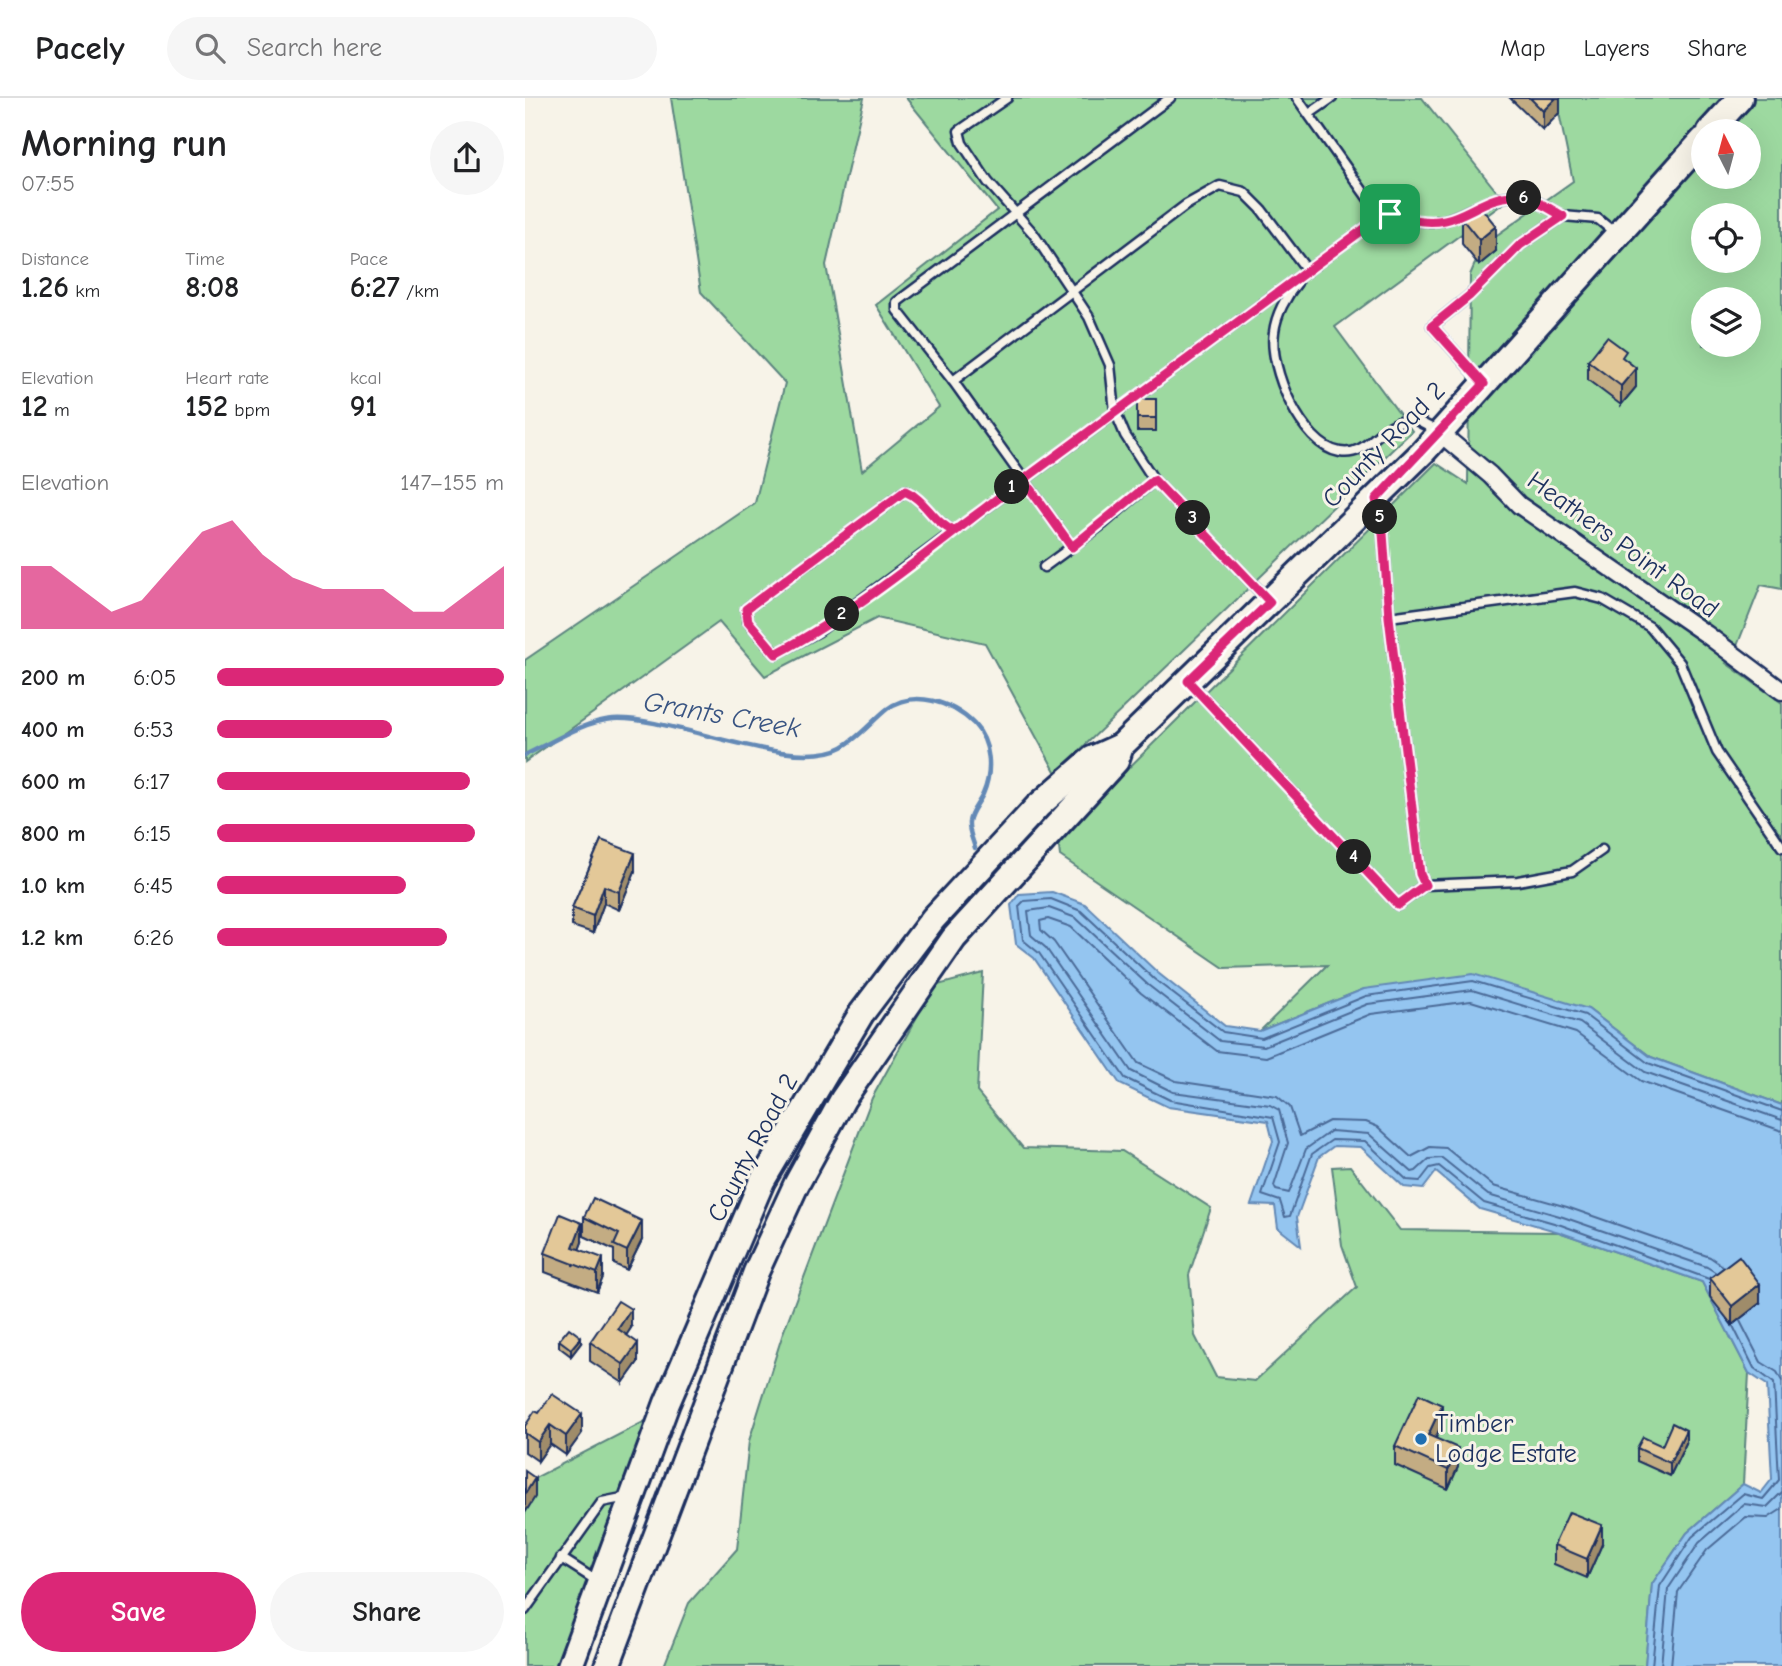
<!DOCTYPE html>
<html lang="en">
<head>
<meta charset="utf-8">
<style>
	body { margin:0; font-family:"Comic Neue",sans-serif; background:#f6f6f6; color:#202124; height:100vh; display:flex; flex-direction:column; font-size:26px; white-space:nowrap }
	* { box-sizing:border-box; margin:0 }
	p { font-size:23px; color:#757577 }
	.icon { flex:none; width:38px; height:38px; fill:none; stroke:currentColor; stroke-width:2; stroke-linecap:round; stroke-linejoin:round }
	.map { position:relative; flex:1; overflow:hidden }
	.sheet { display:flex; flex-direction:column; background:#fff; width:525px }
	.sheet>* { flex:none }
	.needle { width:46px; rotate:354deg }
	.controls { position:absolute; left:1166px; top:21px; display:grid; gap:14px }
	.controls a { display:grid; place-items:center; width:70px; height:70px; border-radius:50%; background:#fff; box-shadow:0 7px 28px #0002; font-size:35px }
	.pin { position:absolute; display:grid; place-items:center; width:60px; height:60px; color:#fff; margin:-30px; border-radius:14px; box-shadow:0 4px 10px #0006 }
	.km { position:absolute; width:35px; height:35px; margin:-18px; border-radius:50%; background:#222; color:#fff; font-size:19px; line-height:35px; text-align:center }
	.round { display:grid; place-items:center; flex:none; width:74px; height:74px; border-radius:37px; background:#f6f6f6 }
	.summary { display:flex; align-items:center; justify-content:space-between; height:119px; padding:0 21px }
	h1 { font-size:38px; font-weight:700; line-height:52px }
	.figures { display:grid; grid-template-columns:repeat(3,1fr); gap:10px; height:119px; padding:7px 21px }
	.figures div { display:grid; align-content:center }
	.figures b { font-size:30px; font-weight:700 }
	.figures small { font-size:19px; font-weight:400 }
	.figures p { font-size:19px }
	.chart { height:196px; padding:14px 21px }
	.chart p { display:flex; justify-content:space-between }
	.chart svg { width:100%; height:126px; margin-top:7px; fill:#db2777; opacity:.7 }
	.primary-button { display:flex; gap:14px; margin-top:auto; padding:14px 21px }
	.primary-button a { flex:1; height:80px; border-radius:42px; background:#db2777; color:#fff; font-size:28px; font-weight:700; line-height:80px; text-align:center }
	.primary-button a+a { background:#f6f6f6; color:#202124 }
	ul { padding:0 21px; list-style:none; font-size:23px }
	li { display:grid; grid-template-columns:112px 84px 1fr; align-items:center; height:52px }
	li i { height:18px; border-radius:9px; background:#db2777 }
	header { display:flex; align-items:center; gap:42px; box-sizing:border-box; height:98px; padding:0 35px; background:#fff; border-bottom:2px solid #e0e0e0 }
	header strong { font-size:33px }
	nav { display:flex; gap:38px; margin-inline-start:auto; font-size:24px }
	.search { width:490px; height:63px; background:#f6f6f6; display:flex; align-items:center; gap:18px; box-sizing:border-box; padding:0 24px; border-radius:38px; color:#757577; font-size:26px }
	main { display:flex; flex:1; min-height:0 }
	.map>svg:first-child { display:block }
	.green { fill:#9dd9a0; stroke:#5c847f; stroke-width:2; fill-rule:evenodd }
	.water { fill:#94c5f0; stroke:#6489b6; stroke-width:2 }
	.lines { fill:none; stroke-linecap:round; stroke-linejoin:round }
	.shore { stroke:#4b6b98; stroke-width:2 }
	.stream { stroke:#6489b6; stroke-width:4.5 }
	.service-casing { stroke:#1b2f5e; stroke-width:13 }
	.minor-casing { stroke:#1b2f5e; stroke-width:21 }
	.primary-casing { stroke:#1b2f5e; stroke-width:30 }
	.service { stroke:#f7f3e8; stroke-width:8 }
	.minor { stroke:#f7f3e8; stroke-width:16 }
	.primary { stroke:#f7f3e8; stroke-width:24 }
	.wall { fill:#c3ac83; stroke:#1b2f5e; stroke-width:2 }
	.shaded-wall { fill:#9f8c6a; stroke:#1b2f5e; stroke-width:2 }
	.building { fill:#e3c898; stroke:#1b2f5e; stroke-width:2 }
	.route-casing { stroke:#fff; stroke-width:14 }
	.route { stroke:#db2777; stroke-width:9 }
	.poi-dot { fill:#1f6fb2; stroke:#f7f3e8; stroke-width:2.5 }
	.labels { text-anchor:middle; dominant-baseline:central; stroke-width:6; stroke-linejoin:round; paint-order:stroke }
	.street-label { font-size:26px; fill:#1b2f5e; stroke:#f7f3e8 }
	.poi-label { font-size:26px; fill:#1b2f5e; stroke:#f7f3e8; text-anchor:start }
	.water-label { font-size:28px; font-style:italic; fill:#395482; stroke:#f7f3e8 }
</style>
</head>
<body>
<header>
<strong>Pacely</strong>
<div class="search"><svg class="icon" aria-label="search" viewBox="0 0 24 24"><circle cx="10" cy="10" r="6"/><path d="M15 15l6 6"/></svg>Search here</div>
<nav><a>Map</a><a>Layers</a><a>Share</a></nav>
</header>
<main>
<section class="sheet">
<div class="summary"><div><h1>Morning run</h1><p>07:55</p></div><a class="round"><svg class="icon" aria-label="share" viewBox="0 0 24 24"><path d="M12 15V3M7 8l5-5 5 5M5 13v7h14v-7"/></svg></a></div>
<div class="figures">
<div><p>Distance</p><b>1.26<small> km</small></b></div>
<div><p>Time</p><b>8:08</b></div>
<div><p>Pace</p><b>6:27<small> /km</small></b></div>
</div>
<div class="figures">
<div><p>Elevation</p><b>12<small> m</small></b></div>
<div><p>Heart rate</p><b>152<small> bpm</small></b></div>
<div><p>kcal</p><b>91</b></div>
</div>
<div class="chart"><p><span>Elevation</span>147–155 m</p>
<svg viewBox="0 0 160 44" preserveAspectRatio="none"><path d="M0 44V22L10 22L20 30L30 38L40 34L50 22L60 10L70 6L80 18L90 26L100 30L110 30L120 30L130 38L140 38L150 30L160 22V44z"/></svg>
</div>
<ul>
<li><b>200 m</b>6:05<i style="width:100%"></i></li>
<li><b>400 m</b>6:53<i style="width:61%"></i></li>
<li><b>600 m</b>6:17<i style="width:88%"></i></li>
<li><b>800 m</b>6:15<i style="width:90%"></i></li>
<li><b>1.0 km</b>6:45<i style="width:66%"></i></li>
<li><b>1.2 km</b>6:26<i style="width:80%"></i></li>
</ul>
<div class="primary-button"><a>Save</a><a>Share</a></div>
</section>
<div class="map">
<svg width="1257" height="1568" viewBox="0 0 1257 1568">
	<rect width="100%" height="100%" fill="#f7f3e8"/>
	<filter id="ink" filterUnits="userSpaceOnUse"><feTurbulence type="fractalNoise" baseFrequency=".0143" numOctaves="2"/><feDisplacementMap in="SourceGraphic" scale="14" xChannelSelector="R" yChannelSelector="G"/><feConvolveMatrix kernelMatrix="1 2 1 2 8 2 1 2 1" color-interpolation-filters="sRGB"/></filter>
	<g filter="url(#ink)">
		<!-- green -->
		<g class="green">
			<path d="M146 0H339L301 167 337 373 414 309 351 207 472 112 381 0H897L980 104 810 229 887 333 531 675 460 545 352 520 240 578 194 524 0 664V562L230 405 260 285 176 194Z"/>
			<path d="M1031 0H1257V491L1236 487 1208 558 1201 565 1257 605V1007L1126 959 1063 911 839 891 735 933 802 867 699 870 535 758 533 740 911 365 943 386 945 177 958 147 1048 83ZM1178 33H1223V79H1178ZM1178 117H1223V163H1178ZM1178 201H1223V247H1178Z"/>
			<path d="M458 875 452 994 498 1050 597 1053 686 1110 664 1177 670 1238 691 1279 730 1283 832 1189 817 1147 807 1069 825 1068 875 1132 1034 1134 1177 1184 1224 1275 1218 1386 1162 1435 1127 1486 1120 1568H139L164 1505 212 1451 224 1343 258 1235 347 1000 409 888Z"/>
			<path d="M128 1319 37 1568H0V1385Z"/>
		</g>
		<!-- water -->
		<path class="water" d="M527 794 560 806 633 875 700 928 735 933 839 891 948 876 1063 911 1126 959 1257 1007V1568H1120L1127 1486 1162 1435 1218 1386 1236 1395 1247 1381 1242 1287 1224 1275 1177 1184 1034 1134 955 1111 911 1074 898 1091 879 1089 836 1049 809 1048 794 1059 772 1119 776 1148 753 1130 750 1108 726 1107 748 1043 743 1023 643 1009 595 986 509 860 491 846 486 807 494 796Z"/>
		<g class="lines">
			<!-- shore -->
			<g class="shore">
				<path d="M1198 1168 1185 1159 1042 1109 968 1088 921 1050 905 1049 886 1059 853 1029 841 1024 804 1023 775 1038 765 1009 752 998 651 983 613 965 529 844 516 832 515 823 523 821 546 829 616 895 692 953 741 959 846 916 946 903 1051 935 1116 983 1257 1033"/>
				<path d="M1190 1174 1182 1169 1038 1119 963 1097 917 1060 904 1061 891 1073 887 1074 844 1036 806 1033 781 1051 764 1095 751 1092 749 1088 763 1045 754 1012 745 1007 648 994 606 973 521 850 506 837 503 813 524 810 551 820 623 887 695 943 739 948 843 906 947 892 1055 925 1120 974 1257 1022"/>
				<path d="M1184 1181 1036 1127 959 1105 914 1068 905 1070 895 1083 882 1082 840 1043 807 1042 787 1056 765 1118 760 1119 755 1103 737 1097 755 1044 748 1019 645 1002 600 980 514 855 498 842 494 808 499 803 526 801 556 813 629 881 698 934 737 940 841 898 948 883 1060 917 1123 965 1257 1013"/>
				<path d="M1215 1223 1236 1264 1252 1274 1257 1283"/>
				<path d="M1127 1568 1135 1488 1167 1439 1218 1396 1238 1401 1254 1382 1249 1285 1229 1270 1208 1228"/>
				<path d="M1136 1568 1143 1491 1174 1445 1219 1406 1242 1409 1257 1394"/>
				<path d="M1146 1568 1153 1494 1182 1452 1221 1419 1243 1420 1257 1411"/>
			</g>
			<!-- stream -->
			<path class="stream" d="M0 657C26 645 59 623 88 621 145 617 268 676 317 649 334 640 347 623 362 611 389 591 427 604 449 626 466 644 468 673 458 696 454 705 445 714 444 724 443 732 448 742 450 750"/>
			<defs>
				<g id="service">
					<path d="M482 0 434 33 437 45 463 84 508 135 564 219 585 267 590 313 600 337 629 382 743 502"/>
					<path d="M772 0 847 106C870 118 894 128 920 122 944 116 962 99 987 98 1005 97 1023 110 1038 118"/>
					<path d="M784 16 807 0"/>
					<path d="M772 185C761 198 751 217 749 234 743 269 777 348 815 354 839 358 848 337 866 328 873 324 880 322 887 320L912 333"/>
					<path d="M428 283 661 107 695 88 719 94 736 111 782 172 780 175"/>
					<path d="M956 283 907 228 944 198 995 147 1038 118 1073 121 1090 135"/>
					<path d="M851 404 858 435 864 519 895 776 900 787"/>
					<path d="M429 433C408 425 401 402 380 393L221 511 223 523 251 556 294 533 862 114"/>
					<path d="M547 449 428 283 372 212V204L645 0"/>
					<path d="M519 469 578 426 629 382"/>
					<path d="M864 519 1050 494 1077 501 1125 529 1155 565 1192 654 1257 749"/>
					<path d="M665 585 873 807 900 787 993 783 1047 773 1077 752"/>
					<path d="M36 1460 72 1483"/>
					<path d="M0 1512 77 1404 102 1399"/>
				</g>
				<path id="minor" d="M915 335 965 377 994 407 1181 536 1257 593"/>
				<g id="primary">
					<path d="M1185 33 1215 0"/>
					<path d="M45 1568 142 1305 237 1083 336 916 408 821 513 708 567 661 596 648 898 354 1178 42"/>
					<path d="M82 1568 231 1174 271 1087 318 1001 429 840 591 663 596 648"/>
				</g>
			</defs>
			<!-- service casing -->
			<use href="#service" class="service-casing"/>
			<!-- minor casing -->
			<use href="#minor" class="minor-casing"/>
			<!-- primary casing -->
			<use href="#primary" class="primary-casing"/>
			<!-- service -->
			<use href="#service" class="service"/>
			<!-- minor -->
			<use href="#minor" class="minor"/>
			<!-- primary -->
			<use href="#primary" class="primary"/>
		</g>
		<!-- wall -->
		<g class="wall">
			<path d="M985 0H1035V14L1018 32Z"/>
			<path d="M937 121 971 153 954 167 937 146Z"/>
			<path d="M1101 262 1111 289 1096 307 1063 282V263Z"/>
			<rect x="612" y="301" width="19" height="32"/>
			<path d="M76 742 110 773 94 812 79 805 68 835 47 828V810Z"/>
			<path d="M59 1119 117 1142 102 1172 89 1166V1152L59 1138Z"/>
			<path d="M57 1144 54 1151 78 1179 72 1194 20 1174V1155Z"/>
			<path d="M1185 1180 1235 1205 1207 1227 1185 1199Z"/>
			<path d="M106 1230 101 1237 113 1264 98 1285 65 1263V1244Z"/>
			<path d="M34 1242 56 1245 46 1258 34 1249Z"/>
			<path d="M14 1315 57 1335 41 1357 25 1346 13 1363 0 1354V1328Z"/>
			<path d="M917 1326 911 1340 933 1369 923 1391 870 1367V1348Z"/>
			<path d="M1161 1345 1145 1378 1112 1363V1350Z"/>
			<path d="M1077 1446 1062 1480 1029 1466V1447Z"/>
		</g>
		<!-- shaded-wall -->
		<g class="shaded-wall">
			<path d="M1031 0H1035V14L1018 32V13Z"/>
			<path d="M971 128V153L954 167V142Z"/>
			<path d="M1111 270V289L1096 307V288Z"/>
			<path d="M110 755V773L94 812V794Z"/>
			<path d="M79 788V805L68 835V818Z"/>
			<path d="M117 1123V1142L102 1172V1153Z"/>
			<path d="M57 1125V1144L48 1168V1149Z"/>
			<path d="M78 1160V1179L72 1194V1175Z"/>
			<path d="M1235 1186V1205L1207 1227V1208Z"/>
			<path d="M106 1211V1230L93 1250V1231Z"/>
			<path d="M56 1239V1245L46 1258V1251Z"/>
			<path d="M113 1245V1264L98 1285V1266Z"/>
			<path d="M917 1307V1326L903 1356V1337Z"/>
			<path d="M57 1316V1335L41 1357V1338Z"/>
			<path d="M25 1327V1346L13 1363V1344Z"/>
			<path d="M1161 1332V1345L1145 1378V1365Z"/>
			<path d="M933 1350V1369L923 1391V1372Z"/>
			<path d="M10 1380V1399L0 1415V1396Z"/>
			<path d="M1077 1427V1446L1062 1480V1461Z"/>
		</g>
		<!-- building -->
		<g class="building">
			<path d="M1005 0H1031L1018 13Z"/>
			<path d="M954 107 971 128 954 142 937 121Z"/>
			<path d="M1082 239 1101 253 1097 259 1111 270 1096 288 1063 263Z"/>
			<rect x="612" y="301" width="19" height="19"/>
			<path d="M76 742 110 755 94 794 79 788 68 818 47 810Z"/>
			<path d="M68 1100 117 1123 102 1153 89 1147 94 1136 59 1119Z"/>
			<path d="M35 1116 57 1125 48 1149 78 1160 72 1175 20 1155Z"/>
			<path d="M1214 1158 1235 1186 1207 1208 1185 1180Z"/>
			<path d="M93 1203 106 1211 93 1231 113 1245 98 1266 65 1244Z"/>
			<path d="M44 1230 56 1239 46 1251 34 1242Z"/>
			<path d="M27 1296 57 1316 41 1338 25 1327 13 1344 0 1335V1328L10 1313 14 1315Z"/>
			<path d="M894 1296 917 1307 903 1337 933 1350 923 1372 870 1348Z"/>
			<path d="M1147 1325 1161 1332 1145 1365 1112 1350 1118 1339 1137 1348Z"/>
			<path d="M0 1373 10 1380 0 1396Z"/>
			<path d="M1044 1414 1077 1427 1062 1461 1029 1447Z"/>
		</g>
	</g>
	<g class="lines" filter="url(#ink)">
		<defs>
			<path id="route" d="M865 116 862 114C718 221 572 326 429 433 408 425 401 402 380 393L221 511 223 523 251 556C340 509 418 441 498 381L547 449 629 382 745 504 663 583 873 807 900 787 895 776 864 519 858 435 851 401 959 286 907 228 944 198 995 147 1038 118C1023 110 1005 97 987 98 961 99 943 117 920 122 901 126 883 121 865 116"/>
		</defs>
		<!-- route casing -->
		<use href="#route" class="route-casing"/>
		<!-- route -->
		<use href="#route" class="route"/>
	</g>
	<!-- markers -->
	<circle class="poi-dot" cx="896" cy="1341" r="7"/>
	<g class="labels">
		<!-- street labels -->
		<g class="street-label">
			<text transform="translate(859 347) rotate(-46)">County Road 2</text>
			<text transform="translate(1098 447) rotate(36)">Heathers Point Road</text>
			<text transform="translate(228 1050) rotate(-62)">County Road 2</text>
		</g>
		<!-- poi labels -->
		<g class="poi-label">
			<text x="910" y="1326">Timber<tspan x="910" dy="30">Lodge Estate</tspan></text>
		</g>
		<!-- water labels -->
		<g class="water-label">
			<text transform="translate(197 617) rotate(10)">Grants Creek</text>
		</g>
	</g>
</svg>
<div class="controls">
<a><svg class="needle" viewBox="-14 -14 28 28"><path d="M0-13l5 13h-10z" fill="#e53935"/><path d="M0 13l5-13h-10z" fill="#757577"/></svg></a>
<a><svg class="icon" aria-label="locate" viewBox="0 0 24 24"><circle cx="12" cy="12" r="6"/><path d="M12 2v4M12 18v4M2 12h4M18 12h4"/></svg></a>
<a><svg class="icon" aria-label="layers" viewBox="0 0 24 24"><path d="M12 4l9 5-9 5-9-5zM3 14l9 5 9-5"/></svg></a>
</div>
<div class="pin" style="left:865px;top:116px;background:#1e9e55"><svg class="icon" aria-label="arrive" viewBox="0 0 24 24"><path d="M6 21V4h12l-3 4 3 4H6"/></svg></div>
<b class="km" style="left:487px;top:389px">1</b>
<b class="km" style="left:317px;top:516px">2</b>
<b class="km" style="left:668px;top:420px">3</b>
<b class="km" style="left:829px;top:759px">4</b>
<b class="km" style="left:855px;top:419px">5</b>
<b class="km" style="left:999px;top:100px">6</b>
</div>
</main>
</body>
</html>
